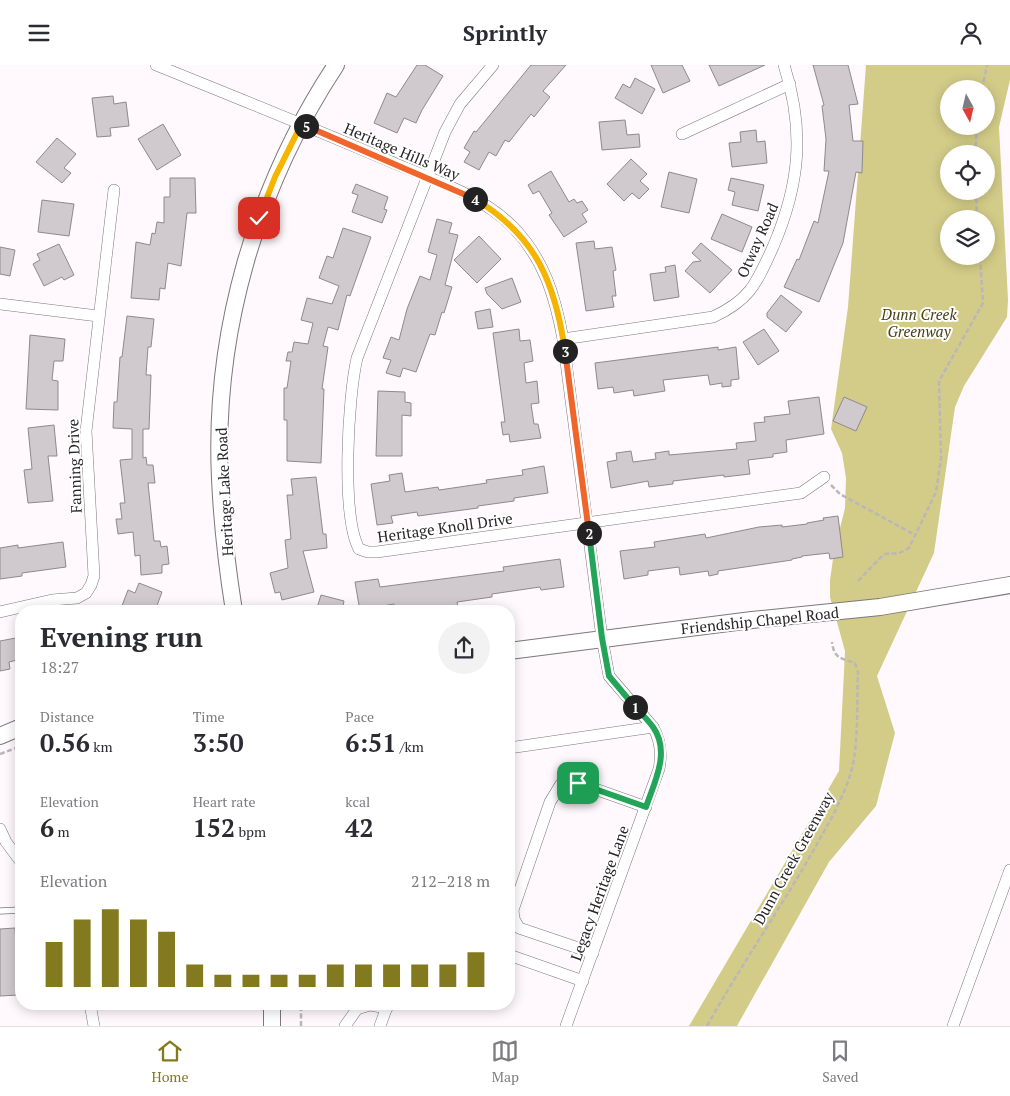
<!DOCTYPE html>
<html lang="en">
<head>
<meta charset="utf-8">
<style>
	body { margin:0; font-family:"PT Serif",serif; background:#f2f2f3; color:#2b2b33; height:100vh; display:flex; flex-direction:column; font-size:19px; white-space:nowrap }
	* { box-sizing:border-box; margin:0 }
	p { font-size:16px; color:#7c7c81 }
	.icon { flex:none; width:28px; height:28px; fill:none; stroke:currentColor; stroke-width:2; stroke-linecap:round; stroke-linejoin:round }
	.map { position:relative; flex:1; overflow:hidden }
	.details { position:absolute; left:15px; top:540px; width:500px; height:405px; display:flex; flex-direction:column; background:#fff; border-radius:20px; box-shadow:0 2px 12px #0003 }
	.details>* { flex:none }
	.needle { width:32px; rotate:172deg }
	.controls { position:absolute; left:940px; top:15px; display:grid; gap:10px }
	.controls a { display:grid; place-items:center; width:55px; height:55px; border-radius:50%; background:#fff; box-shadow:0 2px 12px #0003; font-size:25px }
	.pin { position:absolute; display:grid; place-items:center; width:42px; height:42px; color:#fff; margin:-21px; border-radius:10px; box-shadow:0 2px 8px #0006 }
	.km { position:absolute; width:25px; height:25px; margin:-12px; border-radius:50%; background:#222; color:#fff; font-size:14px; line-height:25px; text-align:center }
	.round { display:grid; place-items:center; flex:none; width:52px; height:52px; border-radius:26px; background:#f2f2f3 }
	.headline { display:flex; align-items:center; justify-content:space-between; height:85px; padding:0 25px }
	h1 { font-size:28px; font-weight:600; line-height:38px }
	.metrics { display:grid; grid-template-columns:repeat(3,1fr); gap:8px; height:85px; padding:5px 25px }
	.metrics div { display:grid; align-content:center }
	.metrics b { font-size:25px; font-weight:600 }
	.metrics small { font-size:14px; font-weight:400 }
	.metrics p { font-size:14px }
	.chart { height:140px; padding:10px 25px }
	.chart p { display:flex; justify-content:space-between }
	.chart svg { width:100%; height:90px; margin-top:5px; stroke:#83791e; stroke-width:6 }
	header { display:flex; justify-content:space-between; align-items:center; height:65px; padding:0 25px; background:#fff; font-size:22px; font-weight:600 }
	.menu { display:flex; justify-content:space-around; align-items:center; height:70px; border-top:1px solid #e1e1e2; background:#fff; font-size:14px; color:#7c7c81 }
	.menu a { display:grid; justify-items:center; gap:2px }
	.menu .on { color:#83791e }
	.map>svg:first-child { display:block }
	.green { fill:#d3cc88; fill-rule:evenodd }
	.building { fill:#d0c9cd; stroke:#8f898d }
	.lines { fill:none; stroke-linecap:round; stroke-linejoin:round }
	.lane-casing { stroke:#7d777b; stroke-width:7 }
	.street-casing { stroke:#7d777b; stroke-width:12 }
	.secondary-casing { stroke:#7d777b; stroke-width:18 }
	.path { stroke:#bbb6b9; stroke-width:2.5; stroke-dasharray:5 2.5; stroke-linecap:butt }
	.lane { stroke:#fff; stroke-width:5.5 }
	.street { stroke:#fff; stroke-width:11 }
	.secondary { stroke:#fff; stroke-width:16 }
	.split-1-casing { stroke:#fff; stroke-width:10 }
	.split-2-casing { stroke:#fff; stroke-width:10 }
	.split-3-casing { stroke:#fff; stroke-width:10 }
	.split-4-casing { stroke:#fff; stroke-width:10 }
	.split-5-casing { stroke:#fff; stroke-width:10 }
	.split-6-casing { stroke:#fff; stroke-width:10 }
	.split-1 { stroke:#22a559; stroke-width:6 }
	.split-2 { stroke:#22a559; stroke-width:6 }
	.split-3 { stroke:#f0652b; stroke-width:6 }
	.split-4 { stroke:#f5b400; stroke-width:6 }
	.split-5 { stroke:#f0652b; stroke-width:6 }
	.split-6 { stroke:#f5b400; stroke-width:6 }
	.labels { text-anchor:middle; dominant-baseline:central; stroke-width:4; stroke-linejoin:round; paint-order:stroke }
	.street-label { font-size:15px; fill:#282527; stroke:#fff }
	.park-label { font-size:15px; font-style:italic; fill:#454017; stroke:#fff }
</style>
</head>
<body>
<header><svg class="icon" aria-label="menu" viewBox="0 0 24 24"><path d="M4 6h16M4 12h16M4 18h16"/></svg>Sprintly<svg class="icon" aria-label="person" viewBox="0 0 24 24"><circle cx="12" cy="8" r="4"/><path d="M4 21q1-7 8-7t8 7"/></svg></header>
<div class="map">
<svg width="1010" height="961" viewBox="0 0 1010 961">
	<rect width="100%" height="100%" fill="#fff9fd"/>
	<!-- green -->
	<path class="green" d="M866 0H1010V15L999 62 1008 235 1007 252 964 321 955 342 934 488 877 611 895 668 876 741 829 797 737 961H689L839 706 845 586 830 532V515L834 487 845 443 846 413 842 388 831 364 848 242ZM949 24H986V61H949ZM949 89H986V126H949ZM949 154H986V191H949Z"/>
	<!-- building -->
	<g class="building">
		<path d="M417 0H425L443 11 422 45 416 58 404 53 397 68 374 58 387 28 396 32Z"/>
		<path d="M531 0H566L543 26 550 32 534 52 531 49 509 77 505 75 496 91 489 87 479 105 464 97 470 87 464 83 474 66 476 67Z"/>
		<path d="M651 0H682L690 16 663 28Z"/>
		<path d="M709 0H765L719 21Z"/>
		<path d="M813 0H848L858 39 849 40 853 76H863L862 108 856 107 843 178 819 237 784 222 797 194 799 195 814 156 818 158 829 106H824L826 74 822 41 824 40Z"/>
		<path d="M635 13 655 24 642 49 615 33 623 19 630 23Z"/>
		<path d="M113 31 114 39 126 37 129 61 110 63 111 71 97 72 92 33Z"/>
		<path d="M625 55 627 70 639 69 640 82 602 85 599 57Z"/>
		<path d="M163 59 181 90 157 105 138 74Z"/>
		<path d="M756 65 757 77 765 76 767 98 732 102 729 78 741 77 740 67Z"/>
		<path d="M57 73 76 89 64 103 71 108 62 118 36 97Z"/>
		<path d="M631 94 647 109 640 116 649 124 639 134 632 128 624 136 607 119Z"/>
		<path d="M551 106 569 137 574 134 577 138 582 136 588 145 582 149 587 157 564 172 549 150 552 148 539 126 533 129 528 120Z"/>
		<path d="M669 107 697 114 689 148 661 142Z"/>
		<path d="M170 113H195L196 148H187L181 201 168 198 165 224 160 223 159 235 131 233 136 177 150 180 152 168 155 169 157 157 164 158V132H170Z"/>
		<path d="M731 113 764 120 758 146 732 140 735 127 728 125Z"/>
		<path d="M356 119 388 132 384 144 387 145 382 158 352 147 358 130 352 128Z"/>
		<path d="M42 135 74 139 69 171 38 167Z"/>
		<path d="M722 149 752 162 742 187 711 174Z"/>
		<path d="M437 154 452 158 449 168 458 170 445 220 452 222 444 248 442 247 435 270 430 269 416 307 403 303 400 312 386 308 391 295 383 293 391 272 399 275 407 244 420 211 430 215 437 190 428 187Z"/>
		<path d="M343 163 371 172 350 231 347 230 338 265 328 262 323 281 328 282 322 324H324L321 398 287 396V355H284V323H287L291 296H286L288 287H292L294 277 308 279 313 258 301 255 307 233 332 239 339 221 319 213 327 191 333 193Z"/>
		<path d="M479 171 501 194 477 218 454 195Z"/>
		<path d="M594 176 595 184 612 182 616 205 613 206 616 231H612L614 242 586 246 576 178Z"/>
		<path d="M701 178 732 205 710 228 685 206 693 197 701 196 692 188Z"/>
		<path d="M59 179 74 210 64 215 62 212 44 221 33 199 40 195 37 189Z"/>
		<path d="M0 182 15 185 10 211 0 209Z"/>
		<path d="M675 200 679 232 654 236 650 209 666 207 665 202Z"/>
		<path d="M512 213 521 237 502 244 487 229 485 223Z"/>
		<path d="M781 230 802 247 786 267 767 252V248Z"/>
		<path d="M490 244 493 262 478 264 475 247Z"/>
		<path d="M127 251 154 254 151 282H148L146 310H151L149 364H143V393L146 392 147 400H153L155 418H148L154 476H160L161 482 167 481 169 499 162 500V508L141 510 140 490 135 491 133 467 118 469 116 454H122L120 438H125L120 395 132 394V364L113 363 114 337H117L120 292H122Z"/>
		<path d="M519 264 520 276 530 275 533 296 524 298 526 318 537 316 539 338 531 339 534 359H538L541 373 510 377 509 369 503 370 501 357H505L493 268Z"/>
		<path d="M764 264 779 286 758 300 743 277Z"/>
		<path d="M30 270 65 274 63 296H54L52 315 58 316V345L26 344Z"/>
		<path d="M718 282V285L736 282 739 314 731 315V321L722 322V318L710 320 708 310 663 315 665 326 634 331 633 325 614 328 613 322 598 324 595 298Z"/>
		<path d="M378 326 405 327V337L411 338V351L402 350V391H376Z"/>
		<path d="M819 332 824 369 786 375 787 387 773 389V392L748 395 750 409 724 412V410L673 416V419L649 422 648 416 611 423 607 397 617 395 616 388 631 386 633 397 656 394 655 388 669 386V390L737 384 736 378 756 376 754 358 765 357 764 352 790 349 788 336Z"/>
		<path d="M844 332 867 342 856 366 833 356Z"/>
		<path d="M54 360 57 391H48L53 436 28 438 24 405 32 404 28 363Z"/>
		<path d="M544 401 548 428 514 433V436L478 441V443L418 451 417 447 391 451 393 458 377 460 371 419 390 416 389 410 402 408 405 427 438 422 439 425 487 418 486 415 523 410 522 405Z"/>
		<path d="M316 412 323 469H326L327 483 303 486 314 527 282 535 280 527 275 528 270 508 288 503 285 475 291 474 287 430H293L291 414Z"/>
		<path d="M838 451 843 492 830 494 829 488 802 491V492L792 494V495L718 506V509L709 511 708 506 680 510 679 502 648 506V510L624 514 620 486 655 482 654 477 705 469 706 473 759 462 782 460V462L807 459V458L824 455 823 453Z"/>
		<path d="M63 477 66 502 22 508V511L0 514V483L18 480V483Z"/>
		<path d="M560 494 564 522 541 525 540 522 492 529V532L457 537 459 546H427V543L395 546 394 539 372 543 373 546H360L355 517 378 514 380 522 504 506 503 502Z"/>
		<path d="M139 518 162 527 155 546H120L128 525 135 528Z"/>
		<path d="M321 530 344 536 342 546H316Z"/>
		<path d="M21 572V594L9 597 10 604 0 606V576Z"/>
		<path d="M15 863 19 930 0 931V864Z"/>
	</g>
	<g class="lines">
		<defs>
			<path id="lane" d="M0 846 21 845"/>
			<g id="street">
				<path d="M156 0C235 32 315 64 394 98 434 115 481 130 513 162 544 194 555 231 563 274L602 573 609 611 653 662C661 676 662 689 659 704L566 961"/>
				<path d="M493 0 460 39 445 67 357 293C348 332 341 450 359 484L368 487H377L801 428 824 412"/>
				<path d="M682 69 790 19"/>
				<path d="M0 239 98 251"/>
				<path d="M563 274 713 252C750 235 756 219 773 182 800 119 805 66 784 0"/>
				<path d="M0 547 52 535 77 533 86 528 91 520 94 511 86 366 114 125"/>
				<path d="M509 683 653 662"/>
				<path d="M0 764 6 777 21 797"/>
				<path d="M593 888 519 863 514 854 513 845 550 737 561 719 578 718 646 742"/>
				<path d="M509 890 583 916"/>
				<path d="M90 939 94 961"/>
				<path d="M345 961 357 944 370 940 387 943"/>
				<path d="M380 961 388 939"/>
				<path d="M953 961 1010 805"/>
			</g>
			<g id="secondary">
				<path d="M234 546C227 502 222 458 220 414 213 269 256 121 336 0"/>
				<path d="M509 586 752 555 880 542 1010 520"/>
				<path d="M0 671 21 662"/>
				<path d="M272 961V939"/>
			</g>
		</defs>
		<!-- lane casing -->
		<use href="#lane" class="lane-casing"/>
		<!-- street casing -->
		<use href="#street" class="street-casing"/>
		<!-- secondary casing -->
		<use href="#secondary" class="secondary-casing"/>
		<!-- path -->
		<g class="path">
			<path d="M982 24 987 0"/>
			<path d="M975 89 977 61"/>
			<path d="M976 126 977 154"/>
			<path d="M831 420 840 429 915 470"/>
			<path d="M858 516 884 489 899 488 909 483 936 427 941 394 939 316 983 238 980 191"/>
			<path d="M0 689 21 681"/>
			<path d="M249 939V945"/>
			<path d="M301 961V939"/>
			<path d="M707 961C740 902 778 847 812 788 828 759 848 727 854 694 858 666 857 635 858 607L855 598C841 593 834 594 832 577"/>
		</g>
		<!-- lane -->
		<use href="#lane" class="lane"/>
		<!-- street -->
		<use href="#street" class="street"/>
		<!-- secondary -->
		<use href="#secondary" class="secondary"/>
	</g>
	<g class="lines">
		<defs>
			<path id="split-1" d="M578 718 646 742C654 718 671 687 653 662 648 655 641 648 635 642"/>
			<path id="split-2" d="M589 468 602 573 609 611 635 642"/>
			<path id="split-3" d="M565 286 589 468"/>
			<path id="split-4" d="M475 134C536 171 555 217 565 286"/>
			<path id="split-5" d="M306 61 475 134"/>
			<path id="split-6" d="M259 153 275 112 301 60 306 61"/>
		</defs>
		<!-- split-1 casing -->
		<use href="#split-1" class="split-1-casing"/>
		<!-- split-2 casing -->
		<use href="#split-2" class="split-2-casing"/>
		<!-- split-3 casing -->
		<use href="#split-3" class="split-3-casing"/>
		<!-- split-4 casing -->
		<use href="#split-4" class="split-4-casing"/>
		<!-- split-5 casing -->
		<use href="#split-5" class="split-5-casing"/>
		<!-- split-6 casing -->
		<use href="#split-6" class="split-6-casing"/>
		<!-- split-1 -->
		<use href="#split-1" class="split-1"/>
		<!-- split-2 -->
		<use href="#split-2" class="split-2"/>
		<!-- split-3 -->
		<use href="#split-3" class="split-3"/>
		<!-- split-4 -->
		<use href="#split-4" class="split-4"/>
		<!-- split-5 -->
		<use href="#split-5" class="split-5"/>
		<!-- split-6 -->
		<use href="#split-6" class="split-6"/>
	</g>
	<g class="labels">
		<!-- street labels -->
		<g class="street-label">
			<text transform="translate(402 86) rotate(23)">Heritage Hills Way</text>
			<text transform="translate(757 175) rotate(-66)">Otway Road</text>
			<text transform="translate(74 401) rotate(-92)">Fanning Drive</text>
			<text transform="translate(224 427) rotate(-93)">Heritage Lake Road</text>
			<text transform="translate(445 462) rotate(-8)">Heritage Knoll Drive</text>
			<text transform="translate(760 555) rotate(-6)">Friendship Chapel Road</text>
			<text transform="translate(793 793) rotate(-61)">Dunn Creek Greenway</text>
			<text transform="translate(599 828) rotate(-70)">Legacy Heritage Lane</text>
		</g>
		<!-- park labels -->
		<g class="park-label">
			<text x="919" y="249">Dunn Creek<tspan x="919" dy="17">Greenway</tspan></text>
		</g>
	</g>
</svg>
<div class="controls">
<a><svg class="needle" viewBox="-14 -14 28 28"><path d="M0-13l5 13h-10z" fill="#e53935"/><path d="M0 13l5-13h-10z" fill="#7c7c81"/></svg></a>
<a><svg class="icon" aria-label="locate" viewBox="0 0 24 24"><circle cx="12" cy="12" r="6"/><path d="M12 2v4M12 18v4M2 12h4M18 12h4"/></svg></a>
<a><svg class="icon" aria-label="layers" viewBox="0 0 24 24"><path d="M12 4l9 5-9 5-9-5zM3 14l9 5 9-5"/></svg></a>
</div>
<div class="pin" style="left:578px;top:718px;background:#1e9e55"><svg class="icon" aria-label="arrive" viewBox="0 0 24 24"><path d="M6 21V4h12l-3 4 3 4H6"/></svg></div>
<div class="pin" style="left:259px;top:153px;background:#d93025"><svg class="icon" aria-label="check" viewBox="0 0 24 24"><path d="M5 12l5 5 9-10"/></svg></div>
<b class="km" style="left:635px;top:642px">1</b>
<b class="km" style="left:589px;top:468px">2</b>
<b class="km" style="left:565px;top:286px">3</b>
<b class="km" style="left:475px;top:134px">4</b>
<b class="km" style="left:306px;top:61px">5</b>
<section class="details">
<div class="headline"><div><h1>Evening run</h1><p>18:27</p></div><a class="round"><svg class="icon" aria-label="share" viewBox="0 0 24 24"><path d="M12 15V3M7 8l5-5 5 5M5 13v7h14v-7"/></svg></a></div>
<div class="metrics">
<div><p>Distance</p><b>0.56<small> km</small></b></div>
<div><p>Time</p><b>3:50</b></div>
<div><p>Pace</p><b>6:51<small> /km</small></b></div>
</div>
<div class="metrics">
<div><p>Elevation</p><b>6<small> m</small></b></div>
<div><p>Heart rate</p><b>152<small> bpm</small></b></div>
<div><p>kcal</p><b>42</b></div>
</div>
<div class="chart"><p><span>Elevation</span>212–218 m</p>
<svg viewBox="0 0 160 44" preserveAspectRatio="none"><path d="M5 44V22M15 44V11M25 44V6M35 44V11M45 44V17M55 44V33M65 44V38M75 44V38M85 44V38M95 44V38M105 44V33M115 44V33M125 44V33M135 44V33M145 44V33M155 44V27"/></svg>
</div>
</section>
</div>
<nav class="menu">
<a class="on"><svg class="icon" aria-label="home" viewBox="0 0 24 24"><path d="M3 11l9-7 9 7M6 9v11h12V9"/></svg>Home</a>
<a><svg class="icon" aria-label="map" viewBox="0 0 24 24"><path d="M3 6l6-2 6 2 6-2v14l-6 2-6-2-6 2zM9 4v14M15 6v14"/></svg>Map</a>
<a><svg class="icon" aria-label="saved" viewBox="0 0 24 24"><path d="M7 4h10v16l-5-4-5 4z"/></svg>Saved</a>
</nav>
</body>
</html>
